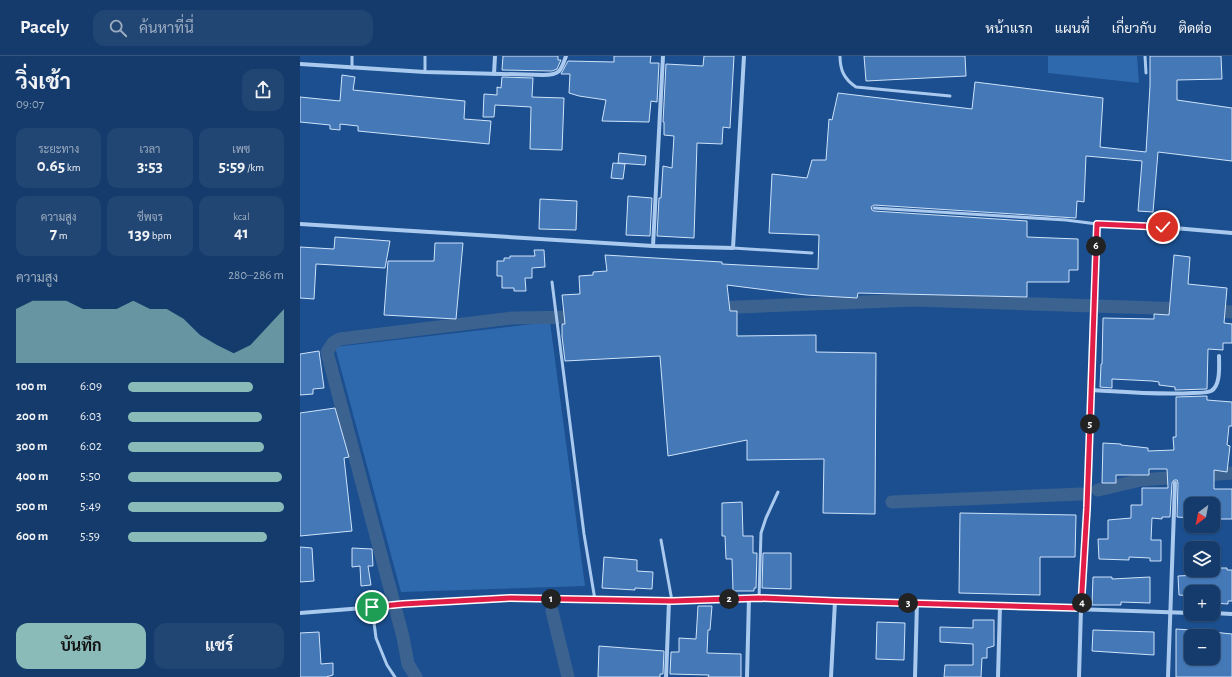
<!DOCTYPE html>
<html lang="th">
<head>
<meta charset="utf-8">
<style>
	body { margin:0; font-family:"Alegreya Sans",Sarabun,sans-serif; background:#214673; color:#f1f3f6; height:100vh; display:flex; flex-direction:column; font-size:15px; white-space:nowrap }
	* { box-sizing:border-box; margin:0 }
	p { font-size:13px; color:#9dadc1 }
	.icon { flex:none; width:22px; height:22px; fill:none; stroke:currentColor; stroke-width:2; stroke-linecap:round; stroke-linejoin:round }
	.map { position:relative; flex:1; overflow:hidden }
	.sheet { display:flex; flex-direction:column; background:#143b6b; width:300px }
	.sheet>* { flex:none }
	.needle { width:26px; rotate:212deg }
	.controls { position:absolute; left:884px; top:441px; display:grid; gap:8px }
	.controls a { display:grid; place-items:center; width:36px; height:36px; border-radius:8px; background:#143b6b; box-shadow:0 1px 3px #0004,0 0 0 1px #33557e; font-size:20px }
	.pin { position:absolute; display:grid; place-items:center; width:34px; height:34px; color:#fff; margin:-17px; border:2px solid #fff; border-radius:50%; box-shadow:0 1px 4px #0007 }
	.km { position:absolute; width:20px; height:20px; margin:-10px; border-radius:50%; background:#222; color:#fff; font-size:11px; line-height:20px; text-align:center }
	.round { display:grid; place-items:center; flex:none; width:42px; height:42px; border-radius:12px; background:#214673 }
	.overview { display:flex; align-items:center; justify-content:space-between; height:68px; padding:0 16px }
	h1 { font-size:22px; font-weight:700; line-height:30px }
	.metrics { display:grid; grid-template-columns:repeat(3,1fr); gap:6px; height:68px; padding:4px 16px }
	.metrics div { display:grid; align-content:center; border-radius:10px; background:#214673; text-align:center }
	.metrics b { font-size:17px; font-weight:700 }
	.metrics small { font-size:11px; font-weight:400 }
	.metrics p { font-size:11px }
	.chart { height:112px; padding:8px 16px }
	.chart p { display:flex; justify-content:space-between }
	.chart svg { width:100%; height:72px; margin-top:4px; fill:#8bbbb9; opacity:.7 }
	.primary-button { display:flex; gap:8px; margin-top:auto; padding:8px 16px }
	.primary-button a { flex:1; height:46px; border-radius:12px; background:#8bbbb9; color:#111; font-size:16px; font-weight:700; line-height:46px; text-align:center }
	.primary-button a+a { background:#214673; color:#f1f3f6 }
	ul { padding:0 16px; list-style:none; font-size:13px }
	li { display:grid; grid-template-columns:64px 48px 1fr; align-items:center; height:30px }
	li i { height:10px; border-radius:5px; background:#8bbbb9 }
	header { display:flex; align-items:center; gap:24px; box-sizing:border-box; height:56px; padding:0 20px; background:#143b6b; border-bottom:1px solid #33557e }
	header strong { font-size:19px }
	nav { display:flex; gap:22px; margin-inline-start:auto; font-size:14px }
	.search { width:280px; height:36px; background:#214673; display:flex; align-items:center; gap:10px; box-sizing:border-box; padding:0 14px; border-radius:12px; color:#9dadc1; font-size:15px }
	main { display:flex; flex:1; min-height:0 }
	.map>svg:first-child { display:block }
	.green { fill:#2e69ad }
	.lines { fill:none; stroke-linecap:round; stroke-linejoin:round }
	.canal { stroke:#3c6290; stroke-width:13 }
	.building { fill:#4478b7; stroke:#cfe3fa }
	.service { stroke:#a9c9ee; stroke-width:3 }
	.minor { stroke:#a9c9ee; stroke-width:4 }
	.route-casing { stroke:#fff; stroke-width:8 }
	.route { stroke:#e11d48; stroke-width:5 }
</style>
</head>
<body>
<header>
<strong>Pacely</strong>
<div class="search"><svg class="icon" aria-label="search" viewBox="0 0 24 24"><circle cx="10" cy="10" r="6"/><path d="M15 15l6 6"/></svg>ค้นหาที่นี่</div>
<nav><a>หน้าแรก</a><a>แผนที่</a><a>เกี่ยวกับ</a><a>ติดต่อ</a></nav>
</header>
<main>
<section class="sheet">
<div class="overview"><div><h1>วิ่งเช้า</h1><p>09:07</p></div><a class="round"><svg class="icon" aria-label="share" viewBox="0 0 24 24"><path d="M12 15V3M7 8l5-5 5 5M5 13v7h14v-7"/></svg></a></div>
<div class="metrics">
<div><p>ระยะทาง</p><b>0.65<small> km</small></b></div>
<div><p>เวลา</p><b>3:53</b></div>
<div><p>เพซ</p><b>5:59<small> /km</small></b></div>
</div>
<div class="metrics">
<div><p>ความสูง</p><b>7<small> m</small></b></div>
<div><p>ชีพจร</p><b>139<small> bpm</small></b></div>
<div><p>kcal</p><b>41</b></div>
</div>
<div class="chart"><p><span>ความสูง</span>280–286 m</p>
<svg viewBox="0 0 160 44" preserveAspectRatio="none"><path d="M0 44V11L10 6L20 6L30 6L40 11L50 11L60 11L70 6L80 11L90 11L100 17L110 27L120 33L130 38L140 33L150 22L160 11V44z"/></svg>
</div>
<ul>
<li><b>100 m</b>6:09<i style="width:80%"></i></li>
<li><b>200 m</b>6:03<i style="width:86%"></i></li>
<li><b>300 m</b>6:02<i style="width:87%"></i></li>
<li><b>400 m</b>5:50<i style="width:99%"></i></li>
<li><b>500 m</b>5:49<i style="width:100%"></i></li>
<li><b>600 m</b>5:59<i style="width:89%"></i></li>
</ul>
<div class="primary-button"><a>บันทึก</a><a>แชร์</a></div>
</section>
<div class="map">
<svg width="932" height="621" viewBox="0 0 932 621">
	<rect width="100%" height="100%" fill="#1b4f8f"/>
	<!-- green -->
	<g class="green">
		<path d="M748 0H837L839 27 748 17Z"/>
		<path d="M250 266 285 530 101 536 35 291Z"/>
	</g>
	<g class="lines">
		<!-- canal -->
		<g class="canal">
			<path d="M412 252 614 244 886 253"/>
			<path d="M908 254 932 256"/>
			<path d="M798 434 841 424 932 417"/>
			<path d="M592 446 781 438"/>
			<path d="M252 555 268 621"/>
			<path d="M116 621 108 608 103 581 27 296 33 287 40 283 212 262 281 261"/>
		</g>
	</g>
	<!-- building -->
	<g class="building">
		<path d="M203 0H258V4H261L257 13 252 15 202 14Z"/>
		<path d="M314 0H351L350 7H359L357 46 351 45 349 66 302 65 306 44 279 40 269 37 270 18H261L268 5 314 6Z"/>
		<path d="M404 0H434L430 72 423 71 422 88 397 87 394 182 357 180 359 142H361L363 110 372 112 374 80 364 79V66H363L366 8 403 10Z"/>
		<path d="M564 0H665L666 20 566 25Z"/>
		<path d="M850 0H921L922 23 877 24V44L932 52V105L858 96 853 156 838 155 842 105 786 100 784 146 777 145 776 162 574 149 571 151 572 154 574 155 727 165V181L778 183V214H769V226H727V241L558 237 557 242 506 239 427 229 430 255H437V280L516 279V296L576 297 575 458 523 457 524 403 447 404V384L368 400 360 300 265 305 262 280V268H265L262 239 280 238 279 220 293 219V216L307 215 305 199 422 206V208L518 213 519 179 469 177 472 118 507 122 512 104H526L529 63 532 64 538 37 672 53 675 26 803 42 800 91 846 96 850 30Z"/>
		<path d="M42 19 55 21 53 34 165 45 164 63 191 65 189 88 58 75V70L40 68V74L30 73V69L0 66V41L40 45Z"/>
		<path d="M202 21 233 22 232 41 264 42 262 94 230 93 231 51 195 49 194 61H183L184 38 197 39V31L201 32Z"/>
		<path d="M319 97 346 100 345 109 318 107Z"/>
		<path d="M313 107 325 108 323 123 311 122Z"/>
		<path d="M328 140 352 142 350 180 326 179Z"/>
		<path d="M240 143 277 145 276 174 239 173Z"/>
		<path d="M35 181 90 185 85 212 16 208 14 243 0 242V191L34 193Z"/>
		<path d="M135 187H163L156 263 84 259 88 205H134Z"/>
		<path d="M234 194H244L245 211 232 212V222H225L226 235H214V232H202V220H197V205H204V202H210V200H235Z"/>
		<path d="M874 199 890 201 888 228 927 232 924 267 932 268V287H923V294L908 293 907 333 875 334V331L859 329V326L852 325 812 323V332L800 331 801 308H802L803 262 854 263V258L869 259Z"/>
		<path d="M19 295 24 332 13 333V338L0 339V298Z"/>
		<path d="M907 340V344L932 346V370H929L927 389 930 390 927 416 914 414V433H932V463H913V448H891V462L877 461 878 427 877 424H874L872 427 870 461H862V463L852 462 851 484H861V505H850V502L829 501V504L799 503 798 483H808V464L831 462V449H842V432H868L867 413H849V419H816V427H802L803 387 821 388V389L848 392V395L874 394 873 381H876V341Z"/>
		<path d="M35 352 49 401 44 402 52 475 0 480V357Z"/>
		<path d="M442 446 443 480H453V497H457L456 532H454V535H433L432 503H426L425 480H422V447Z"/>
		<path d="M660 457 776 459 775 501H740V539L659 537Z"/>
		<path d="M0 491 12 492 14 525 0 526Z"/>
		<path d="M52 492 72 493 73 510H68L71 529 61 530 60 510 52 511Z"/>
		<path d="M463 497H491V533L462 532Z"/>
		<path d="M304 501 337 504V515L353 516 352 533 335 532V534L302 532Z"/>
		<path d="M913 512H927V514H932V545H928V548L913 547V536H891V540L879 539 878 520 897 519 896 517 911 518V514H913Z"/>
		<path d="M793 521H812V523L850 521V547L821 546V549H792Z"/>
		<path d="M398 550H412L410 574H408L407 597 441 598V621H408L409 619 370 618 371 596H379V582L396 583Z"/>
		<path d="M673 564H694V590L687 592V602H682L681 621H644L645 609H673V588L640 586V571L673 572Z"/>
		<path d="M577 566 605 567 604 604 576 603Z"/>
		<path d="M876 573 891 574V602H913V576L932 578V621H876Z"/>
		<path d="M793 574 854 576V599L792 595Z"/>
		<path d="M19 576 21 608 33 607V619L26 621H0V577Z"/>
		<path d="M299 590 364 595 363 618H360V621H298Z"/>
	</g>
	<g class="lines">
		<!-- service -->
		<g class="service">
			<path d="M540 0C540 14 544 23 556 31L650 40"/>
			<path d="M845 0 846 17"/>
			<path d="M52 12V0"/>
			<path d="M125 16V0"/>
			<path d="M574 152 766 164 797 168"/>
			<path d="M433 192 512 197"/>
			<path d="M252 226 284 478 295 544"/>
			<path d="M361 484 372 545"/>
			<path d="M459 542 461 477 466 462 478 436"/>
			<path d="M72 551 76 582 87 609 95 621"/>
		</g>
		<!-- minor -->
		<g class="minor">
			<path d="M0 8 125 16 243 19C260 19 261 15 266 0"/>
			<path d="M194 18 195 0"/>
			<path d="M0 168 353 190 433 192 444 0"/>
			<path d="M353 190 363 0"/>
			<path d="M792 334C825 336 859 339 893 337 898 337 906 337 911 335 921 330 919 309 919 300"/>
			<path d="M0 557 88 550 103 548 210 542 372 545 459 542 535 545 891 557"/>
			<path d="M913 557 932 558"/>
			<path d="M366 621 369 545"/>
			<path d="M447 621 449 542"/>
			<path d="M531 621 535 545"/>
			<path d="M615 621 617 547"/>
			<path d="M698 621 700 550"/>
			<path d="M779 621 781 552 787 452 797 168 863 171 932 177"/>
			<path d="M868 621 875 427"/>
		</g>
	</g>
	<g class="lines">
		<defs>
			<path id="route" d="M72 551 103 548 210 542 372 545 459 542 535 545 781 552 787 452 797 168 863 171"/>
		</defs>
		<!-- route casing -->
		<use href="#route" class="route-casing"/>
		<!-- route -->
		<use href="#route" class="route"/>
	</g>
</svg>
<div class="controls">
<a><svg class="needle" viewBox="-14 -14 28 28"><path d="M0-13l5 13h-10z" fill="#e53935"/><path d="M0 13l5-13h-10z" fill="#9dadc1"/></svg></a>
<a><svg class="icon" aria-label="layers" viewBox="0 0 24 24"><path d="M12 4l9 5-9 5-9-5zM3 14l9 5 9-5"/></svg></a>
<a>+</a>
<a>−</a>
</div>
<div class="pin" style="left:72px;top:551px;background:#1e9e55"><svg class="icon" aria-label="arrive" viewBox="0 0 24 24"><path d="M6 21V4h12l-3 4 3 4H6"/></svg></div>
<div class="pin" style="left:863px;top:171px;background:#d93025"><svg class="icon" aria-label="check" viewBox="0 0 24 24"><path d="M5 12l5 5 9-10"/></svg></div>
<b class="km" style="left:251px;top:543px">1</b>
<b class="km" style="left:429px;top:543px">2</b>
<b class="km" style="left:608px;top:547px">3</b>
<b class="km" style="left:782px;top:547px">4</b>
<b class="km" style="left:790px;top:368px">5</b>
<b class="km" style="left:796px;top:190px">6</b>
</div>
</main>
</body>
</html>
